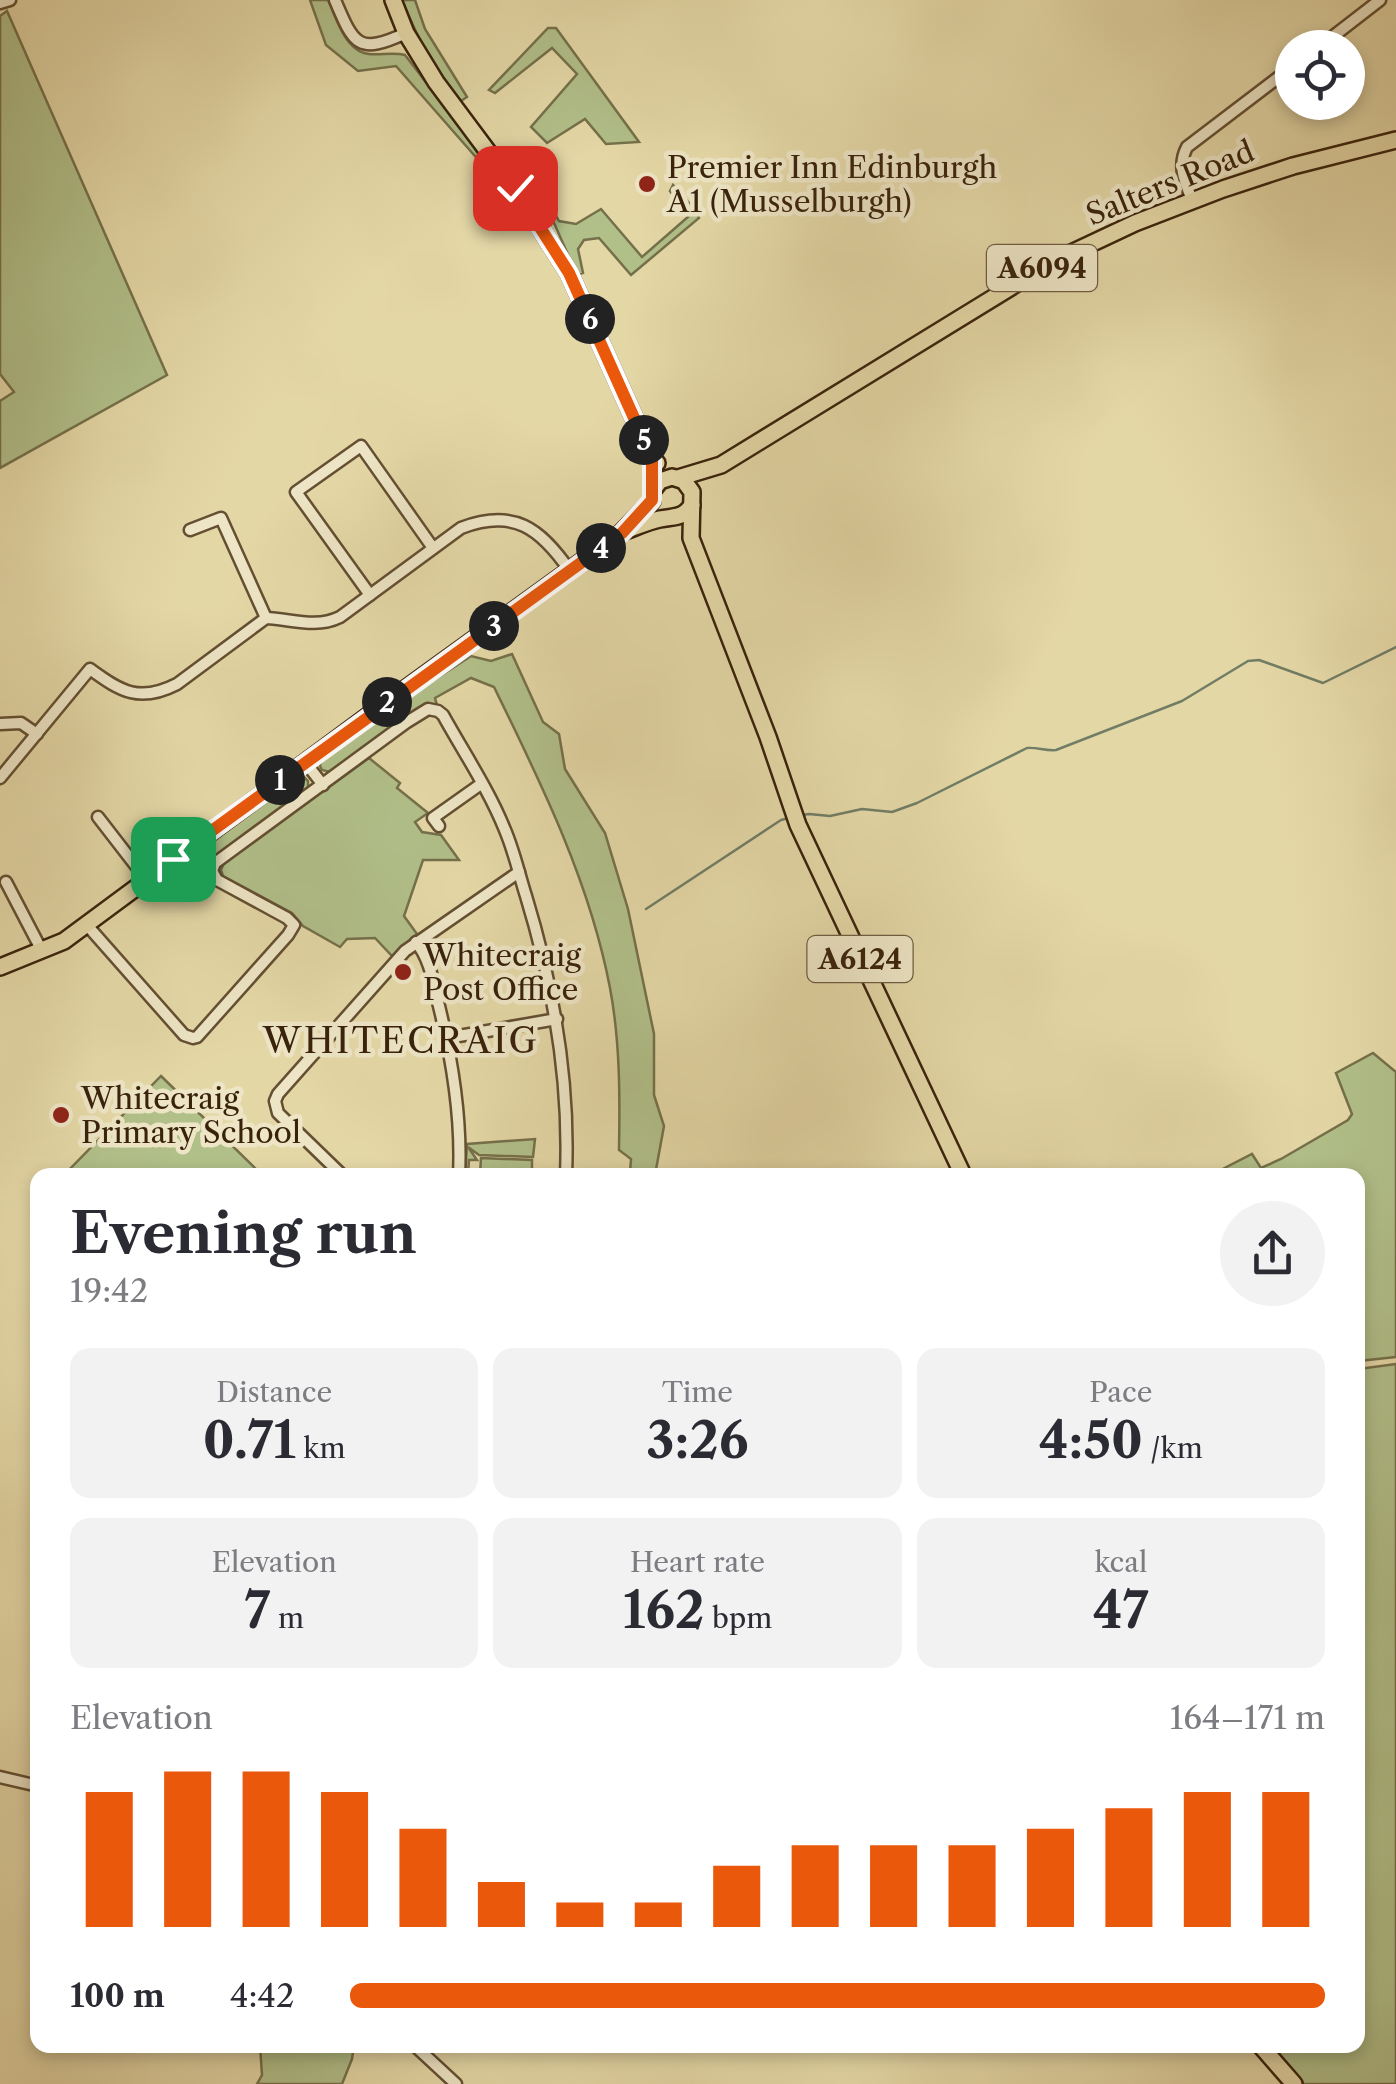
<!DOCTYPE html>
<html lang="en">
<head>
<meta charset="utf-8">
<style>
	body { margin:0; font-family:"Libre Caslon Text",serif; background:#f2f2f3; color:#2b2b33; height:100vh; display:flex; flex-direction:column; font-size:38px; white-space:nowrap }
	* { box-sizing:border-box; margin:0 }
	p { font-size:32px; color:#7c7c81 }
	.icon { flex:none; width:55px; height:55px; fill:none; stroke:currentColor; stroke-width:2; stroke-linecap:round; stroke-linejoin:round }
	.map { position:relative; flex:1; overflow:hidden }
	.details { position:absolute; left:30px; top:1168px; width:1335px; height:885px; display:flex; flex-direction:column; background:#fff; border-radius:20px; box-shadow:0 5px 15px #0003 }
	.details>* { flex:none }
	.fabs { position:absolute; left:1275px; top:30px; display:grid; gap:20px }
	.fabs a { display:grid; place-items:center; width:90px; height:90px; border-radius:50%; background:#fff; box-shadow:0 5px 15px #0003; font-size:50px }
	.pin { position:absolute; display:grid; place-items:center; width:85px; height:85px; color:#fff; margin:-42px; border-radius:20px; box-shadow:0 5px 15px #0006 }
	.km { position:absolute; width:50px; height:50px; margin:-25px; border-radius:50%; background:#222; color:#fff; font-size:28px; line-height:50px; text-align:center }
	.round { display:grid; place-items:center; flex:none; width:105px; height:105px; border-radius:52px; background:#f2f2f3 }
	.summary { display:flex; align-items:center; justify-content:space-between; height:170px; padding:0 40px }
	h1 { font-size:55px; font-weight:700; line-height:75px }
	.metrics { display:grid; grid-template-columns:repeat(3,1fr); gap:15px; height:170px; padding:10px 40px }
	.metrics div { display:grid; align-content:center; border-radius:20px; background:#f2f2f3; text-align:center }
	.metrics b { font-size:50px; font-weight:700 }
	.metrics small { font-size:28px; font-weight:400 }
	.metrics p { font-size:28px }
	.chart { height:280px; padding:20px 40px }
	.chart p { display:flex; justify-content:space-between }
	.chart svg { width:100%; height:180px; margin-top:10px; stroke:#ea580c; stroke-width:6 }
	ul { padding:0 40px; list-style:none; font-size:32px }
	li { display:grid; grid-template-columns:160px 120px 1fr; align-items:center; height:75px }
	li i { height:25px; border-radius:12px; background:#ea580c }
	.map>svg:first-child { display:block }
	.green { fill:#b1bf89; stroke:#75704a; stroke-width:2.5 }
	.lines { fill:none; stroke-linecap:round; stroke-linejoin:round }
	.stream { stroke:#717d65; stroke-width:2.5 }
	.minor-casing { stroke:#644f32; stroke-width:15 }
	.primary-casing { stroke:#39220b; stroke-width:20 }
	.minor { stroke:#ede5c5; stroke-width:10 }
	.primary { stroke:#e4d7a6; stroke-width:15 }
	.route-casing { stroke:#fff; stroke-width:20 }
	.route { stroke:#ea580c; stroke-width:12 }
	.poi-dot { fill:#8f2418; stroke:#ede5c5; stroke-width:4 }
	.labels { text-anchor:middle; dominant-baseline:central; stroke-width:9; stroke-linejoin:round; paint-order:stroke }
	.shield { fill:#ede5c5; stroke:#6f5c43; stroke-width:2.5 }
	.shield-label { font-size:28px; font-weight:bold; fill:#39220b }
	.poi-label { font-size:30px; fill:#39220b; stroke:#ede5c5; text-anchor:start }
	.street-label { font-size:30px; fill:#39220b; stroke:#ede5c5 }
	.quarter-label { font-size:35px; letter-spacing:2.5px; fill:#39220b; stroke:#ede5c5 }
</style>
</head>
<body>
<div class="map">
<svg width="1396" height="2084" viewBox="0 0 1396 2084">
	<rect width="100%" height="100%" fill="#e4d7a6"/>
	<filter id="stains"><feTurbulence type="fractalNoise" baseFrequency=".002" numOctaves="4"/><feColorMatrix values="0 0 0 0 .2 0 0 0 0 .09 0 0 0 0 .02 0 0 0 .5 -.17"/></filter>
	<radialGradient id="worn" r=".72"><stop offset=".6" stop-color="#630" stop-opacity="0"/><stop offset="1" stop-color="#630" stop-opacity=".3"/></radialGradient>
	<!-- green -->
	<g class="green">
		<path d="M310 0H328C336 17 344 47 364 53 376 57 391 51 405 55L485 159 481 163 396 66 358 71 326 45Z"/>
		<path d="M402 0H415L425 29 467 97 461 101C434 73 417 36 402 0Z"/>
		<path d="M7 11 167 375 0 468V401L14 392 0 374V16Z"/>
		<path d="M548 28H556L639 142 606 144 585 119 547 143 531 127 577 74 552 48 495 93 489 90Z"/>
		<path d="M544 183 553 189 550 205 559 221 576 224 601 209 642 257 689 216 670 191 673 185 696 211 699 218 631 275 599 238 584 240 578 249 583 273 577 275 539 189Z"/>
		<path d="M512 654 543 722 559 734 565 769 605 833 628 909 654 1034V1095L664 1126 655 1175H621L630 1173 631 1159 619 1150C620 1096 620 1041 610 988 590 882 541 783 494 687L471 678 435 698 437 705H424L330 772 322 770 320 766 321 761 425 686 471 656 491 661Z"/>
		<path d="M369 758 400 783 397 788 428 813 415 822 422 832 441 835 459 860H423L404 916 417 934 392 956 375 938 347 939 340 947 303 926 292 913 223 876 221 870 224 863Z"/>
		<path d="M304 777 308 781V790L210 860 205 866 204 874 182 864 298 778Z"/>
		<path d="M1373 1053 1396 1072V1357L1358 1361V1175H1211L1252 1154 1261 1168 1281 1159 1348 1120 1352 1114 1336 1073Z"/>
		<path d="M161 1076 262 1175H64Z"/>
		<path d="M535 1139 533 1157 479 1155 468 1147 477 1160H469L468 1175H465L467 1144Z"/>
		<path d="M481 1158 532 1160V1175H480Z"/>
		<path d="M1396 1364V2084H1302L1268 2045H1358V1369Z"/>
		<path d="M260 2045H354L352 2059 342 2084H257L262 2075Z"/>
	</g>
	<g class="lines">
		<!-- stream -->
		<g class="stream">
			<path d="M802 815 809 814 830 816 862 809 892 812 917 803 1027 748C1037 747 1045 751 1056 750L1182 701 1248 661 1259 660 1323 683 1396 647"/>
			<path d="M646 909 781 820 789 818"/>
		</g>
		<defs>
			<g id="minor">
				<path d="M335 0C354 45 358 55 406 33"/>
				<path d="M0 3 10 0"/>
				<path d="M1318 48 1380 0"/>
				<path d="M1192 200C1185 182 1177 166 1187 147L1292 67"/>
				<path d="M190 530 221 518 266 618"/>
				<path d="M370 595 296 492 361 446 433 548"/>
				<path d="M0 724 21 723 37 734"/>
				<path d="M305 762 323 785"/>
				<path d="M0 778 90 669C121 692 140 703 177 684L266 618C292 619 315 629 340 617L461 528C514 508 540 528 570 571"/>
				<path d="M98 817 146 879"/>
				<path d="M439 826 433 818 481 784"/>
				<path d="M6 882 42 951"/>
				<path d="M86 924 184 1035 193 1038 197 1037 288 935 294 925 287 918 217 880 212 871 215 863 407 722 428 709 438 711 443 715C464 753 489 790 505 830 514 851 519 874 526 896 554 988 570 1079 566 1175"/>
				<path d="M416 942C430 959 433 981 438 1002 452 1058 462 1116 459 1175"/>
				<path d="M447 1038 557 1019"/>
				<path d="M342 1175 278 1113 275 1101 278 1094 405 951 519 872"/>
				<path d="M0 1777 38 1786"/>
				<path d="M414 2045 456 2084"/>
			</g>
			<g id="primary">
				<path d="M393 0 406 33 436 82 515 188 569 273 652 458 657 463"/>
				<path d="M678 478 721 465 1050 263 1135 223 1223 189 1293 166 1396 140"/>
				<path d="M653 490 660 481 672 477 684 481 692 492 691 538 768 737 798 825 963 1175"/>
				<path d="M625 531C636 527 649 521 660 519 675 516 682 519 692 505"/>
				<path d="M0 967 64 941 368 716 621 533 652 501V458"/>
				<path d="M1260 2045 1294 2084"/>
			</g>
		</defs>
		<!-- minor casing -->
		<use href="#minor" class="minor-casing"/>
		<!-- primary casing -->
		<use href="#primary" class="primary-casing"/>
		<!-- minor -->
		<use href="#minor" class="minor"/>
		<!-- primary -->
		<use href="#primary" class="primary"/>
	</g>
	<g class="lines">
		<defs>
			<path id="route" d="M173 859 622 533 652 500V458L569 273 515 188"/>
		</defs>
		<!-- route casing -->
		<use href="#route" class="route-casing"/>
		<!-- route -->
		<use href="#route" class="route"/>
	</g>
	<!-- markers -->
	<g class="poi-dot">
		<circle cx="647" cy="184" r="10"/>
		<circle cx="403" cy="972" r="10"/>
		<circle cx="61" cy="1115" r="10"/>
	</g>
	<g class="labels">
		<!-- shield labels -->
		<g class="shield">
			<rect x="987" y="245" width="110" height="46" rx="8"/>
			<rect x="807.5" y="936" width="105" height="46" rx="8"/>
		</g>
		<g class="shield-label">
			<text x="1042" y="268">A6094</text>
			<text x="860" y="959">A6124</text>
		</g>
		<!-- poi labels -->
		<g class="poi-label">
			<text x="667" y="167">Premier Inn Edinburgh<tspan x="667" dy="34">A1 (Musselburgh)</tspan></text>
			<text x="423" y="955">Whitecraig<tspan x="423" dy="34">Post Office</tspan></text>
			<text x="81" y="1098">Whitecraig<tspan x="81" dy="34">Primary School</tspan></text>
		</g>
		<!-- street labels -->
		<g class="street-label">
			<text transform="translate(1170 183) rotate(-22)">Salters Road</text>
		</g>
		<!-- quarter labels -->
		<g class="quarter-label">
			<text x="401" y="1040">WHITECRAIG</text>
		</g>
	</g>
	<rect width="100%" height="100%" filter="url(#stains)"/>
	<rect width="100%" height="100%" fill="url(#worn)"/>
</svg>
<div class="fabs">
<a><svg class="icon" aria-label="locate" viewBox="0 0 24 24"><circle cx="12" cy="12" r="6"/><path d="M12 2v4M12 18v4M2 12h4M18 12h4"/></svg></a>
</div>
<div class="pin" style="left:173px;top:859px;background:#1e9e55"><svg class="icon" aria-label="arrive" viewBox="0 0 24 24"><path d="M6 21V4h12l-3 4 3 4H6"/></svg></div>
<div class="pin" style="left:515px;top:188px;background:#d93025"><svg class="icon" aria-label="check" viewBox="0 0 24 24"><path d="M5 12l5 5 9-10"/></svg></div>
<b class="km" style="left:280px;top:780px">1</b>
<b class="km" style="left:387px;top:702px">2</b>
<b class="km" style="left:494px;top:626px">3</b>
<b class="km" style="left:601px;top:548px">4</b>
<b class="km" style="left:644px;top:440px">5</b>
<b class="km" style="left:590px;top:319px">6</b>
<section class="details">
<div class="summary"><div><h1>Evening run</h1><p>19:42</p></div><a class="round"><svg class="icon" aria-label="share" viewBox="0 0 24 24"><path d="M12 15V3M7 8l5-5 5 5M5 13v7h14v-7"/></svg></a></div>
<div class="metrics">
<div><p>Distance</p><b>0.71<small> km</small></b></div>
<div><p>Time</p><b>3:26</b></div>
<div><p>Pace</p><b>4:50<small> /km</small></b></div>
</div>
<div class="metrics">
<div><p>Elevation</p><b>7<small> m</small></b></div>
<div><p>Heart rate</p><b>162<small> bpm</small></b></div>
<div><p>kcal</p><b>47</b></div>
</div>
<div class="chart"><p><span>Elevation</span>164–171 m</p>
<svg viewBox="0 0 160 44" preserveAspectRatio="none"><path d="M5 44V11M15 44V6M25 44V6M35 44V11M45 44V20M55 44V33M65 44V38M75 44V38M85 44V29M95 44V24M105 44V24M115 44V24M125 44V20M135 44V15M145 44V11M155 44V11"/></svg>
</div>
<ul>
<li><b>100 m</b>4:42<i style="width:100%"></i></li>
</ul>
</section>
</div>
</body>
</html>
